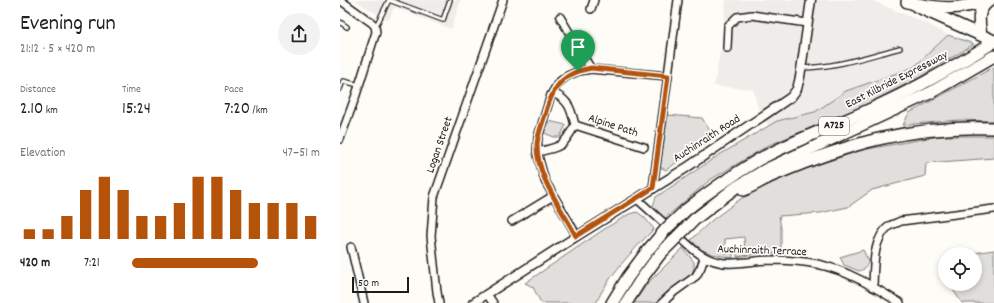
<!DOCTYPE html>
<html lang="en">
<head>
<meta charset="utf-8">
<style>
	body { margin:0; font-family:Dekko,sans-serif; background:#f2f2f2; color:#222; height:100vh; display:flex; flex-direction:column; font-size:15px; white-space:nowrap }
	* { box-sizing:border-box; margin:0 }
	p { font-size:13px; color:#767676 }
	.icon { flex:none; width:22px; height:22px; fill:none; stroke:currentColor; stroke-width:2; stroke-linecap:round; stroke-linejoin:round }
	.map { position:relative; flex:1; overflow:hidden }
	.side { display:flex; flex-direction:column; background:#fff; width:340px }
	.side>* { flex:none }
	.tools { position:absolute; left:598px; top:247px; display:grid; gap:8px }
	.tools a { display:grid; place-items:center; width:44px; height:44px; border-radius:50%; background:#fff; box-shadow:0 2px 6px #0003; font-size:20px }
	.scale { position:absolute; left:12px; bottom:10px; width:57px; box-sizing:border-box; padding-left:4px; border:2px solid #1c1c1c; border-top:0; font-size:11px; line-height:14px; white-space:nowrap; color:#1c1c1c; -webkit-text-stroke:3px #fdfcf7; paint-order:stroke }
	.pin { position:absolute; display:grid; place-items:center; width:34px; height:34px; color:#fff; margin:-41px -17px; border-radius:50% 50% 50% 0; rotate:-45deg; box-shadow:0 0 4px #0007 }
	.pin .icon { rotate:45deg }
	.round { display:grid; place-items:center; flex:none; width:42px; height:42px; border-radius:21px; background:#f2f2f2 }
	.head { display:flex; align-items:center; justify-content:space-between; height:68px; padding:0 20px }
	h1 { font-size:22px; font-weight:600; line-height:30px }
	.figures { display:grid; grid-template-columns:repeat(3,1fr); gap:6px; height:68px; padding:4px 20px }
	.figures div { display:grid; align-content:center }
	.figures b { font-size:17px; font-weight:600 }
	.figures small { font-size:11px; font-weight:400 }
	.figures p { font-size:11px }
	.chart { height:112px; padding:8px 20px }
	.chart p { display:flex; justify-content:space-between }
	.chart svg { width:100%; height:72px; margin-top:4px; stroke:#b45309; stroke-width:6 }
	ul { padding:0 20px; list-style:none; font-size:13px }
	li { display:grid; grid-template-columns:64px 48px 1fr; align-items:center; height:30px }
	li i { height:10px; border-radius:5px; background:#b45309 }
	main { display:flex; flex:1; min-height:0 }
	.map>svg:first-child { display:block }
	.built { fill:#eeede9 }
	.green { fill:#e0dfdb; stroke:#7e7e7c }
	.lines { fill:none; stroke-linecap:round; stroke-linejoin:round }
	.service-casing { stroke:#1c1c1c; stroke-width:6 }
	.minor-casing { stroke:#1c1c1c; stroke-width:10 }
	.tertiary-casing { stroke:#1c1c1c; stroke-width:11 }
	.primary-casing { stroke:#1c1c1c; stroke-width:14 }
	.trunk-casing { stroke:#1c1c1c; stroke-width:14 }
	.service { stroke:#fdfcf7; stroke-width:3.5 }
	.minor { stroke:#fdfcf7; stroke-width:7 }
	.tertiary { stroke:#fdfcf7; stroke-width:8 }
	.primary { stroke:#fdfcf7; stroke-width:11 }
	.trunk { stroke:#fdfcf7; stroke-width:11 }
	.trunk-bridge-casing { stroke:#1c1c1c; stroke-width:14; stroke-linecap:butt }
	.trunk-bridge { stroke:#fdfcf7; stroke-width:11 }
	.route-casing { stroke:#fff; stroke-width:8 }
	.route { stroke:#b45309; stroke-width:5 }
	.labels { text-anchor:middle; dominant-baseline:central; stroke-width:3.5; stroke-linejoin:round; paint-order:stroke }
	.shield { fill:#fdfcf7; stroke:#605f5e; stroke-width:1 }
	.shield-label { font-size:11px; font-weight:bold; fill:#1c1c1c }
	.street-label { font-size:12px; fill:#1c1c1c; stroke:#fdfcf7 }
</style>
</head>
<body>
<main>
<section class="side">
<div class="head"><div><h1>Evening run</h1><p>21:12 · 5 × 420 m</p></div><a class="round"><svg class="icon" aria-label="share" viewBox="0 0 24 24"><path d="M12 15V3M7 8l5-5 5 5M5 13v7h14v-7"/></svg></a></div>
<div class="figures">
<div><p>Distance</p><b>2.10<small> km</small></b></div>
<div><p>Time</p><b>15:24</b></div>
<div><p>Pace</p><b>7:20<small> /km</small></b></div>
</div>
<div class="chart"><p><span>Elevation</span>47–51 m</p>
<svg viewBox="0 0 160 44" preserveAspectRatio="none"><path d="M5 44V38M15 44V38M25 44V30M35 44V14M45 44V6M55 44V14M65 44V30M75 44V30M85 44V22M95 44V6M105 44V6M115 44V14M125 44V22M135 44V22M145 44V22M155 44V30"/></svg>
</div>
<ul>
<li><b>420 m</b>7:21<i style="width:67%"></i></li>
</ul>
</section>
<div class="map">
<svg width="654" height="303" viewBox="0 0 654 303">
	<rect width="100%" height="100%" fill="#fdfcf7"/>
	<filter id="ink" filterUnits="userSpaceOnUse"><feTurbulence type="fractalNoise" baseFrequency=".025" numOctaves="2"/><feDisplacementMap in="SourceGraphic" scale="8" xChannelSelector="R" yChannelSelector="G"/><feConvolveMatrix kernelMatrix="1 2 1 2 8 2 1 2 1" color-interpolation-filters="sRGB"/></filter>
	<g filter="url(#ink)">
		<!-- built -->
		<g class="built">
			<path d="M15 0H121L111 29 54 7 49 20 38 15Z"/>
			<path d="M386 0H530L588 24 608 35 574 67 506 91 475 112 437 121 429 126 419 111 413 89 374 86 382 43Z"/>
		</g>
		<!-- green -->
		<g class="green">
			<path d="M608 35 634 44 580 77 519 108 429 145 370 180 325 218 312 209 316 197 379 155 437 121 475 112 506 91 574 67Z"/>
			<path d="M654 67V121L619 120 563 125 569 113Z"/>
			<path d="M328 115 362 118 374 137 326 170 320 167Z"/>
			<path d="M209 121 226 125 220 137H214L204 133Z"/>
			<path d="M600 136H654V158L586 163 585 176 532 190 508 207 480 213 439 216 441 228V253L416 254 397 257V252H405L404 237 385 239V253H393V258L372 254 362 250 351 240 371 221 399 200 427 184 474 166 522 150Z"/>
			<path d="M297 212 304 217 314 229C293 250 268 276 256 303H201L193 287 185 283 266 228 289 214Z"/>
			<path d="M343 248 354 262V267L352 274 327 292 318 303H294L307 284Z"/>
			<path d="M523 250 529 262 524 269 519 271 504 265 500 257Z"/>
			<path d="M654 250V303H622L609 284H635V254H626Z"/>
		</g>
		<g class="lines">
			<defs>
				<g id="service">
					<path d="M49 0 103 20 110 0"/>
					<path d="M0 22 7 27"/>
					<path d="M35 26 38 22 49 0"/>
					<path d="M462 68C497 67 526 57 560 48"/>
					<path d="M0 89 3 81 19 85"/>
				</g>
				<g id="minor">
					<path d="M251 9 254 0"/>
					<path d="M220 17 251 69"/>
					<path d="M387 48 388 26 397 17 412 15 467 23"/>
					<path d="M235 125 304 147"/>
					<path d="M0 139 16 95 36 32 35 26 32 23 0 0"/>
					<path d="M197 152C221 147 223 147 235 125 231 109 229 100 213 93"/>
					<path d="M313 188 338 0"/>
					<path d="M297 199 354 250C381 271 400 261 431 260 446 260 462 261 477 264 507 270 534 287 560 303"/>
					<path d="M172 221 213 196"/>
					<path d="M237 236 205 181 197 152 198 137 211 95 218 83 227 76 239 71 251 69 328 76"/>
					<path d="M11 247 24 303"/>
					<path d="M533 287C534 267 532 240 549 226 553 224 557 223 561 221L654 209"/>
					<path d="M147 294 153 303"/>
					<path d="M99 303 97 292 91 236 94 197 163 0"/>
					<path d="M322 303 334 292 356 276 361 267 364 258"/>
				</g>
				<path id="tertiary" d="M133 303 237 236 346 168 451 97 457 89 460 77 471 0"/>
				<path id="primary" d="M576 6 654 41"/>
				<g id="trunk">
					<path d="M567 2C600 9 617 11 650 0"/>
					<path d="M641 35C639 21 636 11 649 1"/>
					<path d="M404 190C415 185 424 179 434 175 509 143 572 125 654 128"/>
					<path d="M346 210C369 191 393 175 418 160 460 137 506 122 548 101 585 84 620 63 654 42"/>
					<path d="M355 219 395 188 425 170 590 93 654 56"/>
					<path d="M272 303 288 277 308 250"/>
					<path d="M286 303 300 281 320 254"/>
				</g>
			</defs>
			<!-- service casing -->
			<use href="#service" class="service-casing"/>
			<!-- minor casing -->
			<use href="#minor" class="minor-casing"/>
			<!-- tertiary casing -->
			<use href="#tertiary" class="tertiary-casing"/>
			<!-- primary casing -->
			<use href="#primary" class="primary-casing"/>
			<!-- trunk casing -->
			<use href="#trunk" class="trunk-casing"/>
			<!-- service -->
			<use href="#service" class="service"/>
			<!-- minor -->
			<use href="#minor" class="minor"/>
			<!-- tertiary -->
			<use href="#tertiary" class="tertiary"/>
			<!-- primary -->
			<use href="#primary" class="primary"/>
			<!-- trunk -->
			<use href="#trunk" class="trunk"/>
			<defs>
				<g id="trunk-bridge">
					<path d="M308 250 326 229 346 210"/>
					<path d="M320 254 355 219"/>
				</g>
			</defs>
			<!-- trunk-bridge casing -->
			<use href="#trunk-bridge" class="trunk-bridge-casing"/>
			<!-- trunk-bridge -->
			<use href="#trunk-bridge" class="trunk-bridge"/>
		</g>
	</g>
	<g class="lines" filter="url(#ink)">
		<defs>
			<path id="route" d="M251 68 328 76 313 188 236 236C222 209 196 176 197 144 198 132 204 120 207 108 215 83 225 73 251 68Z"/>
		</defs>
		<!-- route casing -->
		<use href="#route" class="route-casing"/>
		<!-- route -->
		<use href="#route" class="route"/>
	</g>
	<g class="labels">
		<!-- shield labels -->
		<rect class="shield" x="479" y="117" width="30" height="18" rx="3"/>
		<g class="shield-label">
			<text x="494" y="126">A725</text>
		</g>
		<!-- street labels -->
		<g class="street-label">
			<text transform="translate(557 80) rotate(-27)">East Kilbride Expressway</text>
			<text transform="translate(273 126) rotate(18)">Alpine Path</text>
			<text transform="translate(367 139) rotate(-33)">Auchinraith Road</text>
			<text transform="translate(100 145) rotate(-71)">Logan Street</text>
			<text transform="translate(422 251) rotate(2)">Auchinraith Terrace</text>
		</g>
	</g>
</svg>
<div class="tools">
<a><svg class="icon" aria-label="locate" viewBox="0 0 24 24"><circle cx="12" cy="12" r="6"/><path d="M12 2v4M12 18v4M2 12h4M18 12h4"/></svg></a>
</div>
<div class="scale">50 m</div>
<div class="pin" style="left:238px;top:71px;background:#1e9e55"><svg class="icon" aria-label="arrive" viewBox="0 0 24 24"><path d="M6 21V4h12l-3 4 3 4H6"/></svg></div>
</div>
</main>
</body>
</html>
